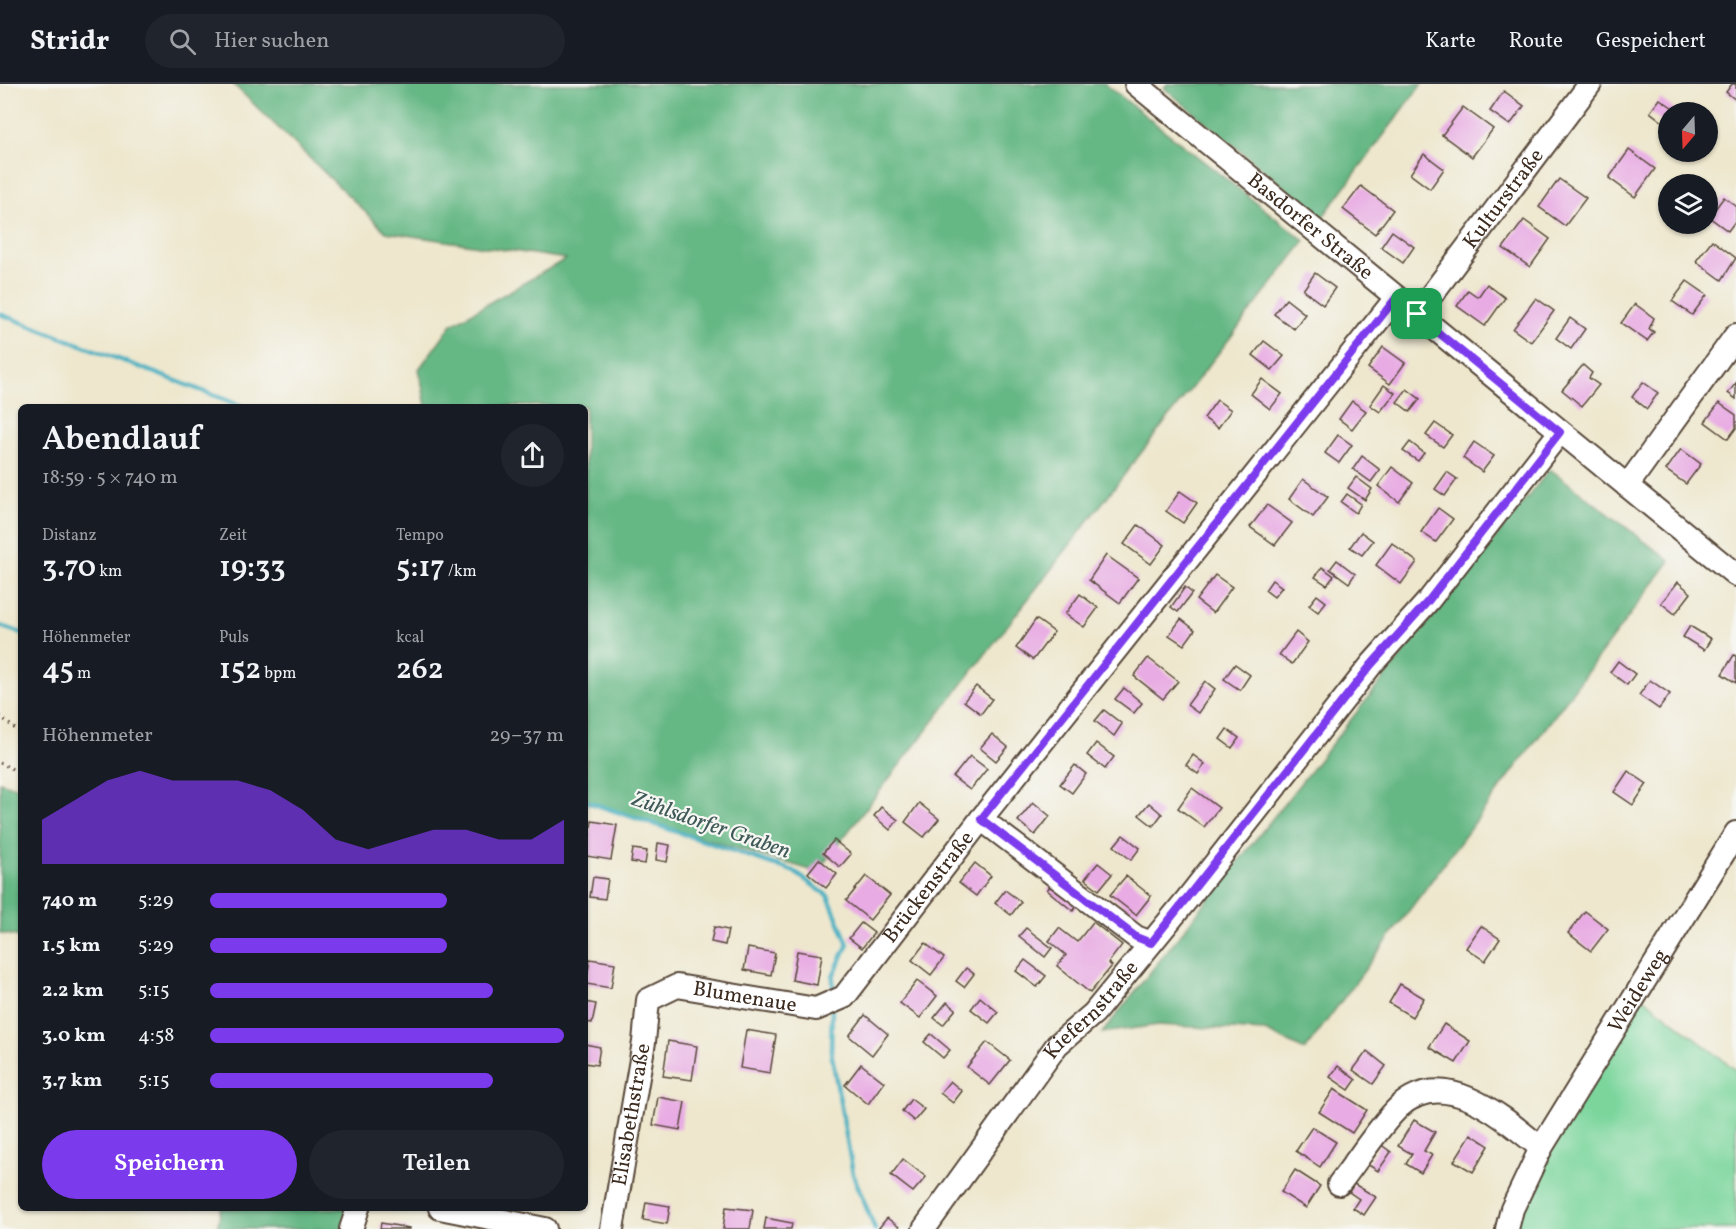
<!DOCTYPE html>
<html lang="de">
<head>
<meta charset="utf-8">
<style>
	body { margin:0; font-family:Vollkorn,serif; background:#20242c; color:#f1f3f6; height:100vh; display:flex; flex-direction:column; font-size:22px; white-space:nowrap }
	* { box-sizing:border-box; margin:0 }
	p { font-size:20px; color:#9ea1a6 }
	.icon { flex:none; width:33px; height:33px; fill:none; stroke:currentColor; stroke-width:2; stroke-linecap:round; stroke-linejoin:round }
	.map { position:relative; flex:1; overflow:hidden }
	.panel { position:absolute; left:18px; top:320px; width:570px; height:807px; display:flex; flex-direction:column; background:#171b24; border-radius:9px; box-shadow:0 2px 4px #0004 }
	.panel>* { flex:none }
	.needle { width:39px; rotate:199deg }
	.fabs { position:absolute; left:1658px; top:18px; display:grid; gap:12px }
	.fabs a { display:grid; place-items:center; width:60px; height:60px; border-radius:50%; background:#171b24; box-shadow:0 2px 4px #0004; font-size:30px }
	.pin { position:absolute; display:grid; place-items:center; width:51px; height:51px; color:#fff; margin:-26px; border-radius:12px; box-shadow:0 3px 9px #0006 }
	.round { display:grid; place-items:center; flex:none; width:63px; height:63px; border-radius:32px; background:#20242c }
	.overview { display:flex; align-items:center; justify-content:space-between; height:102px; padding:0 24px }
	h1 { font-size:33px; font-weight:600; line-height:45px }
	.metrics { display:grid; grid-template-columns:repeat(3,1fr); gap:9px; height:102px; padding:6px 24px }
	.metrics div { display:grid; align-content:center }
	.metrics b { font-size:30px; font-weight:600 }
	.metrics small { font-size:16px; font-weight:400 }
	.metrics p { font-size:16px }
	.chart { height:168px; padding:12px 24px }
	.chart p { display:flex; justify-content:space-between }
	.chart svg { width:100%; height:108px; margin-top:6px; fill:#7c3aed; opacity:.7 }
	.primary-button { display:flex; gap:12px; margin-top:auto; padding:12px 24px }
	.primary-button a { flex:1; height:69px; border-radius:36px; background:#7c3aed; color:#fff; font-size:24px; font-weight:600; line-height:69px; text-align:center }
	.primary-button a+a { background:#20242c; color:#f1f3f6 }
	ul { padding:0 24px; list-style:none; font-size:20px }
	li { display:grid; grid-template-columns:96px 72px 1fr; align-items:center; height:45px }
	li i { height:15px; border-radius:8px; background:#7c3aed }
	header { display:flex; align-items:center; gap:36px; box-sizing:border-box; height:84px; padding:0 30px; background:#171b24; border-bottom:2px solid #363941 }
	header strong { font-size:28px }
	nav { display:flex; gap:33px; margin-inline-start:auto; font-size:21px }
	.search { width:420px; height:54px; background:#20242c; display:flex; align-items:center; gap:15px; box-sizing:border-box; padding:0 21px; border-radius:33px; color:#9ea1a6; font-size:22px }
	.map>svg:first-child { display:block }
	.green { fill:#7cd69c; stroke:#5c805d; stroke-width:1.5 }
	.forest { fill:#65b784; stroke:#507051; stroke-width:1.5 }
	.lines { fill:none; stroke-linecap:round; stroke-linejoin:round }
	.stream { stroke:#44b0c2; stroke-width:4.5 }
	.building { fill:#e8abe3 }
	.minor-casing { stroke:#564638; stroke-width:26 }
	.path { stroke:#564638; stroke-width:3; stroke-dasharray:1.5 4.5; stroke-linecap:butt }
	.minor { stroke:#fff; stroke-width:22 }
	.route-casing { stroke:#fff; stroke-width:12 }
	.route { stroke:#7c3aed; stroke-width:8 }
	.labels { text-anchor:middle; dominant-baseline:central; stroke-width:4.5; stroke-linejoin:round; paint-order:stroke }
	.street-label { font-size:21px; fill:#3b2a1e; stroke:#f6f6f2 }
	.water-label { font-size:22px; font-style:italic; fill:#3e5957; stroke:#f6f6f2 }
</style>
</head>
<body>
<header>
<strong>Stridr</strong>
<div class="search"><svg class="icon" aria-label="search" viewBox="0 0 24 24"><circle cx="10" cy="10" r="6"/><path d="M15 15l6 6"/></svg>Hier suchen</div>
<nav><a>Karte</a><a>Route</a><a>Gespeichert</a></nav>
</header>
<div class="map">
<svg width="1736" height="1145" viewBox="0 0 1736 1145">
	<rect width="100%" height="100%" fill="#f6f6f2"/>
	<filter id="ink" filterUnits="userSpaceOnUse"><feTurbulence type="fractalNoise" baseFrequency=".0167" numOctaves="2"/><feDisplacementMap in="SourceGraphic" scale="12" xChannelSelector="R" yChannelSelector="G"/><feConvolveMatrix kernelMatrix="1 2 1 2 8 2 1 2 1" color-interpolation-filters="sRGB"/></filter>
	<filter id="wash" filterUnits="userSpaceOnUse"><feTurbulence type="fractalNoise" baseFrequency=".008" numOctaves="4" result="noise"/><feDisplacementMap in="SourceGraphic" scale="24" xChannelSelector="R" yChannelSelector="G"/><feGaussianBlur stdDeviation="1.35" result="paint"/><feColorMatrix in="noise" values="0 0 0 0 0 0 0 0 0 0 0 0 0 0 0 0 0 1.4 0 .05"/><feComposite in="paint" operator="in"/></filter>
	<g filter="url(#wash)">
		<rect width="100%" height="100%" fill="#eee7cd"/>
		<!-- green -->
		<path class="green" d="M1640 911 1736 986V1145H1510L1515 1125Z"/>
		<!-- forest -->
		<g class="forest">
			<path d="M233 0H1105L1305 157 817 788 585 719V322H426L419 285 452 240 566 175 386 148Z"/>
			<path d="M1167 0H1422L1322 134 1164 4Z"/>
			<path d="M1550 385 1670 477 1305 966 1265 947 1158 941 1102 949Z"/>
			<path d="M0 698 21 705V853L0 849Z"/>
			<path d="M221 1124H347L342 1145H217Z"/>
		</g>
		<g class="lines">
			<!-- stream -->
			<g class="stream">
				<path d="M0 230 242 322"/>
				<path d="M0 542 21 549"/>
				<path d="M585 717 793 787 828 812 848 860 833 892V905"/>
				<path d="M832 927 831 967 853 1090 875 1145"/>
			</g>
		</g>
		<g id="blocks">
			<!-- building -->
			<g class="building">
				<path d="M1732 0H1736V16L1726 8Z"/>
				<path d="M1504 7 1524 22 1510 41 1490 27Z"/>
				<path d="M1660 15 1679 28H1668V42L1650 28Z"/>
				<path d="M1463 23 1493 45 1472 73 1442 51Z"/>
				<path d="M1629 66 1655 85 1635 113 1609 94Z"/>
				<path d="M1424 70 1444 85 1430 105 1410 90Z"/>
				<path d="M1559 95 1586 114 1565 142 1539 123Z"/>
				<path d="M1361 102 1393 126 1375 150 1343 125Z"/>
				<path d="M1724 113 1736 122V136L1728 147 1709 133Z"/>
				<path d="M1524 136 1550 155 1530 183 1503 164Z"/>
				<path d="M1392 147 1414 163 1403 179 1381 163Z"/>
				<path d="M1712 156 1736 174 1722 196 1696 177Z"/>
				<path d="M1315 189 1335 204 1323 221 1303 206Z"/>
				<path d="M1687 197 1707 211 1692 231 1672 217Z"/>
				<path d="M1487 200 1505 214 1485 242 1457 222 1468 206 1478 213Z"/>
				<path d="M1536 214 1554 227 1531 258 1513 245Z"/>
				<path d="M1286 215 1305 230 1294 245 1274 230Z"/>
				<path d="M1635 220 1654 234 1649 245 1654 248 1647 257 1621 239Z"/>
				<path d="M1570 234 1585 245 1571 265 1556 254Z"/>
				<path d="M1264 257 1284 272 1272 286 1253 271Z"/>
				<path d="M1383 263 1405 279 1390 300 1368 284Z"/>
				<path d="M1583 281 1592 289 1589 294 1599 301 1582 322 1562 306Z"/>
				<path d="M1262 295 1282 310 1270 325 1251 310Z"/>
				<path d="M1643 298 1658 309 1647 325 1632 313Z"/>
				<path d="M1736 299V315L1728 309Z"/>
				<path d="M1384 301 1395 309 1380 328 1370 321Z"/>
				<path d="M1407 305 1420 315 1410 328 1397 318Z"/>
				<path d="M1217 316 1231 326 1218 344 1204 334Z"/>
				<path d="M1352 317 1366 327 1352 345 1339 335Z"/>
				<path d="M1719 319 1736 331V344L1728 355 1705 338Z"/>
				<path d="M1435 339 1452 351 1443 363 1426 351Z"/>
				<path d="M1338 351 1352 361 1339 379 1325 369Z"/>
				<path d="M1410 358 1424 369 1418 377 1403 367Z"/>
				<path d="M1474 358 1494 372 1482 388 1463 374Z"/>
				<path d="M1681 365 1701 380 1686 400 1666 386Z"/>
				<path d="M1362 372 1380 386 1371 398 1353 385Z"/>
				<path d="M1392 383 1413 399 1399 418 1378 402Z"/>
				<path d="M1447 388 1457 395 1445 412 1435 405Z"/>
				<path d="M1356 393 1372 405 1365 416 1348 404Z"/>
				<path d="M1303 395 1328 413 1313 433 1289 415Z"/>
				<path d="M1180 407 1197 419 1183 439 1166 427Z"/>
				<path d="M1347 410 1361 420 1356 429 1341 418Z"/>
				<path d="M1267 421 1292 439 1275 461 1250 443Z"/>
				<path d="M1438 424 1453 435 1436 458 1421 448Z"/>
				<path d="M1138 441 1165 461 1151 480 1124 460Z"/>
				<path d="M1361 448 1373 457 1362 471 1350 463Z"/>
				<path d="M1392 459 1417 478 1401 500 1376 481Z"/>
				<path d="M1106 471 1138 494 1120 519 1089 496Z"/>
				<path d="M1337 476 1355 490 1349 499 1330 485Z"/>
				<path d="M1322 483 1334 492 1327 501 1315 493Z"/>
				<path d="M1215 491 1232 503 1213 529 1196 516Z"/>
				<path d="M1272 496 1282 503 1274 513 1265 506Z"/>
				<path d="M1678 498 1691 509 1675 530 1661 519Z"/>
				<path d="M1185 503 1192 509 1178 528 1171 523Z"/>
				<path d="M1080 510 1098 524 1084 543 1065 530Z"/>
				<path d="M1317 511 1326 518 1318 528 1309 521Z"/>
				<path d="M1036 535 1054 548 1033 576 1016 564Z"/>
				<path d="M1181 535 1195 546 1184 561 1169 551Z"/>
				<path d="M1690 542 1711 555 1704 566 1683 553Z"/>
				<path d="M1296 548 1308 558 1292 580 1279 571Z"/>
				<path d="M1734 571 1736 572V599L1722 590Z"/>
				<path d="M1148 574 1178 597 1163 615 1134 592Z"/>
				<path d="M1618 577 1635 590 1627 601 1610 588Z"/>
				<path d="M1235 580 1250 591 1240 606 1224 595Z"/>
				<path d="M1650 596 1670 610 1659 625 1639 611Z"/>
				<path d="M1205 597 1215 605 1198 629 1187 621Z"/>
				<path d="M976 602 992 615 981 630 964 617Z"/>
				<path d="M1124 604 1142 619 1134 629 1115 615Z"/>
				<path d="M1104 626 1122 640 1114 652 1095 637Z"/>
				<path d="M1227 645 1239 654 1232 664 1220 655Z"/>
				<path d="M992 650 1008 663 996 677 980 664Z"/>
				<path d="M1096 659 1114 673 1105 685 1087 671Z"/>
				<path d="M1193 671 1205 680 1198 690 1186 681Z"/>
				<path d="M970 672 987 685 970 706 953 693Z"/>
				<path d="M1075 681 1086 690 1072 709 1060 700Z"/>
				<path d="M1628 687 1647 700 1633 721 1614 708Z"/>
				<path d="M1192 704 1219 724 1204 743 1178 724Z"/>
				<path d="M1033 718 1050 732 1035 751 1018 737Z"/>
				<path d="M919 719 939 735 924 753 905 738Z"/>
				<path d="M1149 719 1162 730 1153 742 1139 731Z"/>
				<path d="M881 723 898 736 890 746 874 732Z"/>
				<path d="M592 737 617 741 611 776 586 772Z"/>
				<path d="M1123 751 1140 764 1131 776 1114 762Z"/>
				<path d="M834 756 851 770 840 783 823 769Z"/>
				<path d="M658 759 670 761 667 778 656 776Z"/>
				<path d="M633 765 647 767 645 780 631 778Z"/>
				<path d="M819 775 837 790 826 804 808 789Z"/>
				<path d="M975 779 991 792 976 812 959 799Z"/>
				<path d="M1098 779 1112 790 1099 806 1085 795Z"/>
				<path d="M866 792 890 811 870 836 846 817Z"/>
				<path d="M1126 792 1151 812 1136 831 1110 811Z"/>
				<path d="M593 793 608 795 605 815 590 813Z"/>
				<path d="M1054 798 1080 818 1073 827 1047 806Z"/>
				<path d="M1005 806 1021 818 1011 831 995 819Z"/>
				<path d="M1585 827 1608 845 1591 867 1568 849Z"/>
				<path d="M1093 838 1122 861 1108 879 1112 882 1090 909 1057 882 1066 871 1049 857 1059 844 1077 858Z"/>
				<path d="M861 839 874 849 862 864 849 854Z"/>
				<path d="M1481 842 1500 855 1485 877 1466 864Z"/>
				<path d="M714 843 728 846 725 861 711 858Z"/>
				<path d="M1026 844 1052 864 1045 873 1019 852Z"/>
				<path d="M925 859 944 874 931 891 912 876Z"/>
				<path d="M748 864 775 869 771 891 744 886Z"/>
				<path d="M797 867 822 871 817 901 792 896Z"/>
				<path d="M590 875 615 879 611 904 586 900Z"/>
				<path d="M1025 876 1046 892 1037 903 1016 887Z"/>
				<path d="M966 884 974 890 964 903 956 897Z"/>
				<path d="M917 897 937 912 920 934 900 919Z"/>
				<path d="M1400 900 1424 914 1412 933 1389 919Z"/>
				<path d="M980 913 998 928 989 939 971 925Z"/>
				<path d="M585 918 596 920 592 939 585 938Z"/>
				<path d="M947 918 956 925 943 941 934 934Z"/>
				<path d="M865 931 888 950 872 971 849 952Z"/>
				<path d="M1444 940 1470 957 1456 979 1429 963Z"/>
				<path d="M746 946 776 951 770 989 740 984Z"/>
				<path d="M931 950 950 966 943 974 924 958Z"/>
				<path d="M668 957 697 962 692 996 663 992Z"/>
				<path d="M987 958 1010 976 990 1001 967 983Z"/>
				<path d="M585 960 600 963 597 981 585 979Z"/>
				<path d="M1367 967 1386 982 1373 1000 1353 986Z"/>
				<path d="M861 980 884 998 868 1020 845 1001Z"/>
				<path d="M1338 982 1356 996 1349 1006 1330 993Z"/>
				<path d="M950 997 962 1007 953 1019 940 1009Z"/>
				<path d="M1334 1005 1367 1026 1352 1049 1319 1028Z"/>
				<path d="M658 1013 685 1018 680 1046 653 1041Z"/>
				<path d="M911 1015 924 1025 914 1037 902 1027Z"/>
				<path d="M1414 1036 1435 1048 1424 1067 1432 1071 1421 1089 1406 1080 1412 1070 1398 1062Z"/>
				<path d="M1312 1043 1336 1058 1320 1083 1296 1067Z"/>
				<path d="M1471 1050 1489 1062 1473 1088 1454 1077Z"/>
				<path d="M1380 1060 1391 1068 1378 1087 1367 1080Z"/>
				<path d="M903 1075 926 1093 913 1108 891 1091Z"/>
				<path d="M1295 1086 1320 1102 1306 1124 1281 1108Z"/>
				<path d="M1354 1100 1376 1113 1364 1131 1353 1124 1359 1115 1349 1108Z"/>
				<path d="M646 1118 670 1122 667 1140 643 1136Z"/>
				<path d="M726 1123 753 1126 750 1145H723Z"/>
				<path d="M766 1134 792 1139 791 1145H764Z"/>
				<path d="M887 1134 899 1143 898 1145H878Z"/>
				<path d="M381 1139 409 1144V1145H380Z"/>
			</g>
		</g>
	</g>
	<g filter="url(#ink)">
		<use href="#blocks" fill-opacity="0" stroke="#564638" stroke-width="1.5"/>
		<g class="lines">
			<defs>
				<g id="minor">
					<path id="s1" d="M1136 0 1736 491"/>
					<path id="s2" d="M1417 230 1590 0"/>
					<path d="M1627 402 1736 251"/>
					<path d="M981 735 1136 853 1151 859"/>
					<path d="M1339 1100C1358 1076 1378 1043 1399 1023 1445 980 1506 1036 1541 1064"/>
					<path d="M440 1124 545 1145"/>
					<path d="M351 1145 358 1124"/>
					<path id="s3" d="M612 1145 644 958 648 916 677 902 816 925 844 913 981 735 1396 214"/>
					<path id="s4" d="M924 1145 1057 961 1094 929 1188 814 1371 581 1429 516 1560 348"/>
					<path id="s5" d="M1507 1145 1512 1125 1541 1064 1736 749"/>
				</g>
			</defs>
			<!-- minor casing -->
			<use href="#minor" class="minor-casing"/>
			<!-- path -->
			<g class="path">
				<path d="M0 632 21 650"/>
				<path d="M0 679 21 689"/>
			</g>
			<!-- minor -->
			<use href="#minor" class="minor"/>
		</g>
	</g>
	<g class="lines" filter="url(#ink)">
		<defs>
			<path id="route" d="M1396 214 1560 348 1429 516 1371 581 1151 859 1136 853 981 735Z"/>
		</defs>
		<!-- route casing -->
		<use href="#route" class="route-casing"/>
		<!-- route -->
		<use href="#route" class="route"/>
	</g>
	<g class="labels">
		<!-- street labels -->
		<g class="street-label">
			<text stroke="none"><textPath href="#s2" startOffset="144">Kulturstraße</textPath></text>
			<text stroke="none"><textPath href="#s1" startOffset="225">Basdorfer Straße</textPath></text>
			<text stroke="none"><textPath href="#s3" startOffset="574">Brückenstraße</textPath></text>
			<text stroke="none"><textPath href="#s5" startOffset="273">Weideweg</textPath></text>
			<text stroke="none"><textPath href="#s3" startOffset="333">Blumenaue</textPath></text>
			<text stroke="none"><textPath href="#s4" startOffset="276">Kiefernstraße</textPath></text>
			<text stroke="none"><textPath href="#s3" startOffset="116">Elisabethstraße</textPath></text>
		</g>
		<!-- water labels -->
		<g class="water-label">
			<text transform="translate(711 742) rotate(19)">Zühlsdorfer Graben</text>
		</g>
	</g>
</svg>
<div class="fabs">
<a><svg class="needle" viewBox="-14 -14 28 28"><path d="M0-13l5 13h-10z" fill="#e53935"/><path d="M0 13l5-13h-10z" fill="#9ea1a6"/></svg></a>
<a><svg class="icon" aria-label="layers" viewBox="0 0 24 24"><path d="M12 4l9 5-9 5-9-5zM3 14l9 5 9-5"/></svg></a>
</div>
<div class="pin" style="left:1417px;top:230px;background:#1e9e55"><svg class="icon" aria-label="arrive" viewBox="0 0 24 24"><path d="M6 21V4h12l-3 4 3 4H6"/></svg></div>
<section class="panel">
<div class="overview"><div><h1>Abendlauf</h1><p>18:59 · 5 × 740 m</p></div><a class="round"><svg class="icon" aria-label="share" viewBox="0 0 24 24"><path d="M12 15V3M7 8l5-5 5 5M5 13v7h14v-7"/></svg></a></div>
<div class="metrics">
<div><p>Distanz</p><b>3.70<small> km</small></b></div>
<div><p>Zeit</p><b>19:33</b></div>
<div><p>Tempo</p><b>5:17<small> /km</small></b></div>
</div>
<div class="metrics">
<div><p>Höhenmeter</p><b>45<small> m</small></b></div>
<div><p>Puls</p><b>152<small> bpm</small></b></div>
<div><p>kcal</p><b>262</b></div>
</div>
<div class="chart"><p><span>Höhenmeter</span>29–37 m</p>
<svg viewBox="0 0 160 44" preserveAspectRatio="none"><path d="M0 44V26L10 18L20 10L30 6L40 10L50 10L60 10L70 14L80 22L90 34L100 38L110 34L120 30L130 30L140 34L150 34L160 26V44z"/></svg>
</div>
<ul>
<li><b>740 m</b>5:29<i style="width:67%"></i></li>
<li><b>1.5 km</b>5:29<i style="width:67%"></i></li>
<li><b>2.2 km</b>5:15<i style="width:80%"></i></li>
<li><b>3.0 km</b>4:58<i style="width:100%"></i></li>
<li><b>3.7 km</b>5:15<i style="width:80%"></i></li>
</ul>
<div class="primary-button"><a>Speichern</a><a>Teilen</a></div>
</section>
</div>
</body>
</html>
